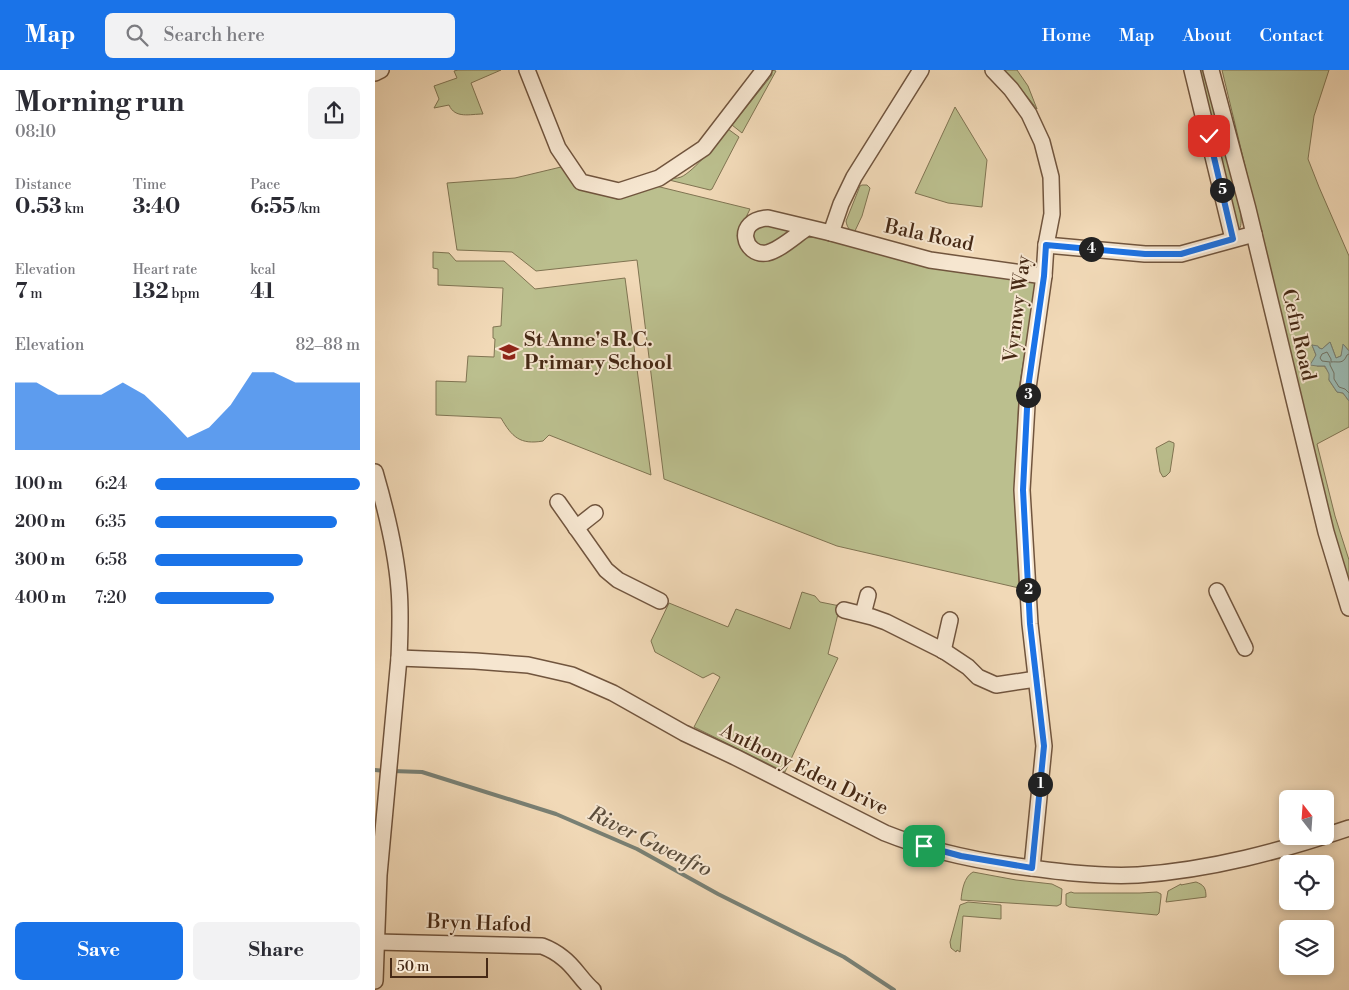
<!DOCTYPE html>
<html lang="en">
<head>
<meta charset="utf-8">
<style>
	body { margin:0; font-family:"Libre Bodoni",serif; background:#f2f2f3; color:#2b2b33; height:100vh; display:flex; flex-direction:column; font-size:19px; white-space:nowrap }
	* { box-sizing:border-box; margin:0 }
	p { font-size:16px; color:#7c7c81 }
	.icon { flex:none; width:28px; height:28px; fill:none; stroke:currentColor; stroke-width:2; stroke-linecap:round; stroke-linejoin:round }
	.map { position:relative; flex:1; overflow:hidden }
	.side { display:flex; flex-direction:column; background:#fff; width:375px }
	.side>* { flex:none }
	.needle { width:32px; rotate:343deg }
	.fabs { position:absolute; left:904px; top:720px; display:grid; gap:10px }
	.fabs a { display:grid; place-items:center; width:55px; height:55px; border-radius:8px; background:#fff; box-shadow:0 2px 8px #0003; font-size:25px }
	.scale { position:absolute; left:15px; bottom:12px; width:98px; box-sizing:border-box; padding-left:5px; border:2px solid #462915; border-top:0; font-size:14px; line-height:18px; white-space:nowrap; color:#462915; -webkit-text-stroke:4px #f6e6d0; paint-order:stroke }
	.pin { position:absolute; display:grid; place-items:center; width:42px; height:42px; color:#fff; margin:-21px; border-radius:10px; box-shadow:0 2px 8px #0006 }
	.km { position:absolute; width:25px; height:25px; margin:-12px; border-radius:50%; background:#222; color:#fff; font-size:14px; line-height:25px; text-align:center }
	.round { display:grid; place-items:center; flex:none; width:52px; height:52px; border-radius:8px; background:#f2f2f3 }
	.head { display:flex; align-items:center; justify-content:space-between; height:85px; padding:0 15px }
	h1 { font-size:28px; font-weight:800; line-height:38px }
	.stats { display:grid; grid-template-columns:repeat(3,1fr); gap:8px; height:85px; padding:5px 15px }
	.stats div { display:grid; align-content:center }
	.stats b { font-size:21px; font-weight:800 }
	.stats small { font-size:14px; font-weight:400 }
	.stats p { font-size:14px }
	.chart { height:140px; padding:10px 15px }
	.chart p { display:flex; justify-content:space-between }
	.chart svg { width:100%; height:90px; margin-top:5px; fill:#1a73e8; opacity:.7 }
	.action { display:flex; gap:10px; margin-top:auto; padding:10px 15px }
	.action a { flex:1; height:58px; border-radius:8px; background:#1a73e8; color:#fff; font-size:20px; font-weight:800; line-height:58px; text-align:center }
	.action a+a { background:#f2f2f3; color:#2b2b33 }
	ul { padding:0 15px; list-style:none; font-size:16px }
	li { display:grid; grid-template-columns:80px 60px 1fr; align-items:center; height:38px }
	li i { height:12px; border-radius:6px; background:#1a73e8 }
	header { display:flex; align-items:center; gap:30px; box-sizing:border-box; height:70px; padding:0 25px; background:#1a73e8; color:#fff }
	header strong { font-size:24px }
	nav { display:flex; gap:28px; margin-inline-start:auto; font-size:18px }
	.search { width:350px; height:45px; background:#f2f2f3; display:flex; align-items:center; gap:12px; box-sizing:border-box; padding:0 18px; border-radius:8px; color:#7c7c81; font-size:19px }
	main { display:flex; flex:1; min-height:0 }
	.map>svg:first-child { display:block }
	.green { fill:#bbbf8e; stroke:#807452 }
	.water { fill:#9bbab3; stroke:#798074 }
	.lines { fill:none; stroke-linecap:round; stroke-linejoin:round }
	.shore { stroke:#707264; stroke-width:1 }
	.stream { stroke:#798074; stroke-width:4 }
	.minor-casing { stroke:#71553e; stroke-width:18 }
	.minor { stroke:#f6e6d0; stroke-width:15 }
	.route-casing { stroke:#fff; stroke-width:10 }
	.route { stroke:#1a73e8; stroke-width:6 }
	.labels { text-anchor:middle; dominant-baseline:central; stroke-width:4; stroke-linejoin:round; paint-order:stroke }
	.street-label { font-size:20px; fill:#462915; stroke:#f6e6d0 }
	.poi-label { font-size:20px; font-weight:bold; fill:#462915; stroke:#f6e6d0; text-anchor:start }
	.water-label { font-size:21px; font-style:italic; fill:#5b4d3c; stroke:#f6e6d0 }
</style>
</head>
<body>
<header>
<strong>Map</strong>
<div class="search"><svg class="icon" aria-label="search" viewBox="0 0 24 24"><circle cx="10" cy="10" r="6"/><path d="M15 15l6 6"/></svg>Search here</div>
<nav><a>Home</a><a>Map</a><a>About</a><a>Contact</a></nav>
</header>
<main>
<section class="side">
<div class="head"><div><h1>Morning run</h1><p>08:10</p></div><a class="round"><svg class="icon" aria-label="share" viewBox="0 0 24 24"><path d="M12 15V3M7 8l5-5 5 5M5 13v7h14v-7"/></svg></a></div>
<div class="stats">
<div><p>Distance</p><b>0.53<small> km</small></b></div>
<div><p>Time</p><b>3:40</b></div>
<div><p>Pace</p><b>6:55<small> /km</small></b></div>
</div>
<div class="stats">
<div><p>Elevation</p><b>7<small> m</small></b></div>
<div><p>Heart rate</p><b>132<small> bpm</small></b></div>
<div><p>kcal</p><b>41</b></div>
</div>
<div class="chart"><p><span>Elevation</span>82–88 m</p>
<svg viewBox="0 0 160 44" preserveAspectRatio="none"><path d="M0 44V11L10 11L20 17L30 17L40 17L50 11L60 17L70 27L80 38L90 33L100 22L110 6L120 6L130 11L140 11L150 11L160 11V44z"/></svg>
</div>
<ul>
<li><b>100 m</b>6:24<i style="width:100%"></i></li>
<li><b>200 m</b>6:35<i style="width:89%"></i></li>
<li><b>300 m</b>6:58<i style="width:72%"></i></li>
<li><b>400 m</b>7:20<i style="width:58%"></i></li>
</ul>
<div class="action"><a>Save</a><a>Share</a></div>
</section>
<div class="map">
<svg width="974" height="920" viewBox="0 0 974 920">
	<rect width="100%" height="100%" fill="#f1d9b7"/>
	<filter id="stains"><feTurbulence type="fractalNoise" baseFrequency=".004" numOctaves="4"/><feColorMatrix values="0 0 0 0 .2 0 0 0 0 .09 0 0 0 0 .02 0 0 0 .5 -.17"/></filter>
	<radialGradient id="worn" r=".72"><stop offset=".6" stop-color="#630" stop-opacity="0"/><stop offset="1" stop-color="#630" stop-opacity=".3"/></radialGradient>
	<!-- green -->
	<g class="green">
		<path d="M83 0H126L96 13 108 44C95 44 80 49 74 35L59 38 64 29 59 16 82 8 79 1Z"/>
		<path d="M396 0 401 1 367 63 357 55 397 5Z"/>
		<path d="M627 0H642L653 16 662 39 639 10Z"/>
		<path d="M823 0H831L866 145C866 150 867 157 863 161Z"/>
		<path d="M847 0H954L939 46 933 89 944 117 974 186V281L969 275 966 286 961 288 955 272 947 279 937 275 941 285 939 290 942 296H949L955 304 954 310 962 322 968 323 974 331V357L942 374 960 446 974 490V516L951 433Z"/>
		<path d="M580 37 612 90 607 137 573 133 540 123Z"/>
		<path d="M353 59 364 67 337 119 335 120 294 110V108C298 108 301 109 306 107 318 102 344 71 353 59Z"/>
		<path d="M186 97 203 117 242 129 281 116 375 139 362 166 375 183 429 168 442 167 552 197 662 211 644 318 641 421 644 518 462 476 289 409 262 190 161 201 137 182 82 180 72 113 140 108Z"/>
		<path d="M487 115H492L495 118 487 146 479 163C474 160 472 157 471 151L485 116Z"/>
		<path d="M388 154 418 161C410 166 401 175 393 176 385 178 374 171 379 162 380 159 385 156 388 154Z"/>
		<path d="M58 182 74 183 81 191H129L160 219 250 208 276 405 174 365 168 371C145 375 137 367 126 348L61 345V311L91 312 93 286 119 287 120 269 118 268V257L126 256 128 218 63 215V199L58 198Z"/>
		<path d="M794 371 799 373V376L795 402 791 406 788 407 785 402 781 378Z"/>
		<path d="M427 522 440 526 445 532 465 536 453 584 463 588 410 702 319 657 345 607 338 603 328 608 280 582 276 571 294 533 353 557 361 539 415 559Z"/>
		<path d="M598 802 641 810 677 814 687 819 686 834 682 836 586 830C587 820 589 807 598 802Z"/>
		<path d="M821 812C829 815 831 818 831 827L791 832 793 821 806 814V815Z"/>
		<path d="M696 822 699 823H765L782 822 786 824V827L784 843 782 845 694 837 691 835V824Z"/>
		<path d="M593 832 626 835V849L588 846 585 882 582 880 581 882 576 878 575 872 585 835Z"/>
	</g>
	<!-- water -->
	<path class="water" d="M955 272 961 288 966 286 968 274 974 281V331L968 323 962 322 954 310V304L950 296H942L935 295 941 285 937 275 943 276 944 278 947 279Z"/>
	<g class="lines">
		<!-- shore -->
		<path class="shore" d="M974 284 972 285C968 295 963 291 956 292V289L952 282 947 284 945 288 947 291 955 292V295L959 303V309L964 317 970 319 974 323"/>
		<!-- stream -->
		<g class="stream">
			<path d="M0 700 10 701"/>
			<path d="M17 701 47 702 181 744 262 779 343 824 469 887 519 920"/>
		</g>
		<defs>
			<g id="minor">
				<path d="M152 0 183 78 206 112 244 121 284 108 329 78 389 0"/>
				<path d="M618 0 636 19 654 44 667 72 676 107 677 144 671 175 669 206 653 318 647 420 655 554 669 676 657 798"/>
				<path d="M817 0 858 169"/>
				<path d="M836 0 873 139 951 462 974 538"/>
				<path d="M0 3 6 0"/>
				<path d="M432 158C421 165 405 180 392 183 369 187 358 150 393 148L456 163 555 190 669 206"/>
				<path d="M456 163 466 134 479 107 546 0"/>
				<path d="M671 175 770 184H806L879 164"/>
				<path d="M0 402C11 440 21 479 24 519 26 541 25 565 24 588L4 805 0 911"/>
				<path d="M183 432 231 500 243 510 285 531"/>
				<path d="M201 458 220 443"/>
				<path d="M842 521 870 578"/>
				<path d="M469 540 497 547 511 552 569 581 593 597 603 607 621 615 661 609"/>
				<path d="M488 544 493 525"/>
				<path d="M568 581 575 550"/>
				<path d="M24 588 100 591 153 595 197 605 238 623 309 663 360 687 510 763C550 779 593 789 635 795 677 801 721 807 763 805 836 800 906 781 974 758"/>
				<path d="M2 872 167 876C175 879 182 883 188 888 200 897 207 911 218 920"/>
			</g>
		</defs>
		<!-- minor casing -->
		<use href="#minor" class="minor-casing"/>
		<!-- minor -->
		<use href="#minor" class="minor"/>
	</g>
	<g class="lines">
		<defs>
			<path id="route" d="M549 776 586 786 657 798 669 676 655 554 648 420 653 318 669 206 671 175 770 184H806L858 169 834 66"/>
		</defs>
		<!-- route casing -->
		<use href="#route" class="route-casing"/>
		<!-- route -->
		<use href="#route" class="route"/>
	</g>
	<!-- icons -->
	<defs>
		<symbol id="school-bare" viewBox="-9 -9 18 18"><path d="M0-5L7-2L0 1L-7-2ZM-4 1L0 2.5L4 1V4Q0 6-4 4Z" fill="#8f2418" stroke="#f6e6d0" stroke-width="2.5" paint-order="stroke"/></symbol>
	</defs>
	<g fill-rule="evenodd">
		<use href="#school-bare" x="120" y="268" width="28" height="28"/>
	</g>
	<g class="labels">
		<!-- street labels -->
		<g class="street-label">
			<text transform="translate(554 166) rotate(12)">Bala Road</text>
			<text transform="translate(643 239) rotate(-83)">Vyrnwy Way</text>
			<text transform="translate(923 265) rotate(77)">Cefn Road</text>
			<text transform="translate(429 700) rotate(26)">Anthony Eden Drive</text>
			<text transform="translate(104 854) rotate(2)">Bryn Hafod</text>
		</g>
		<!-- poi labels -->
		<g class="poi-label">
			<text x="149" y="270">St Anne's R.C.<tspan x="149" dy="23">Primary School</tspan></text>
		</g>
		<!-- water labels -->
		<g class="water-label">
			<text transform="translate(275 772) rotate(26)">River Gwenfro</text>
		</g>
	</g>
	<rect width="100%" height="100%" filter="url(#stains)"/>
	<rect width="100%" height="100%" fill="url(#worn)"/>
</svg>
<div class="fabs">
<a><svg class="needle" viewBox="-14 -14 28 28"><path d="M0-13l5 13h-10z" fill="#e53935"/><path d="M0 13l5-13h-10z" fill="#7c7c81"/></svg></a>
<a><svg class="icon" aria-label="locate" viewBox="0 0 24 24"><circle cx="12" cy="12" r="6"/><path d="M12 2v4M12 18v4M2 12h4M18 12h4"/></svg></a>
<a><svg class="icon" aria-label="layers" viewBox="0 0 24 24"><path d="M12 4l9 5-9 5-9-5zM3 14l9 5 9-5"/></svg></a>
</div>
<div class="scale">50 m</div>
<div class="pin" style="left:549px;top:776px;background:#1e9e55"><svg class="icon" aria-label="arrive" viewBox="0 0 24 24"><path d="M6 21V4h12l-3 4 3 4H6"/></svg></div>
<div class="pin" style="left:834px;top:66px;background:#d93025"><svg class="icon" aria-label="check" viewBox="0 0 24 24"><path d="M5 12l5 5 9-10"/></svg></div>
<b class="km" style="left:665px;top:714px">1</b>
<b class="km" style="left:653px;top:520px">2</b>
<b class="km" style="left:653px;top:325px">3</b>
<b class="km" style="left:716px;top:179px">4</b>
<b class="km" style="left:847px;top:120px">5</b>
</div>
</main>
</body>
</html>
